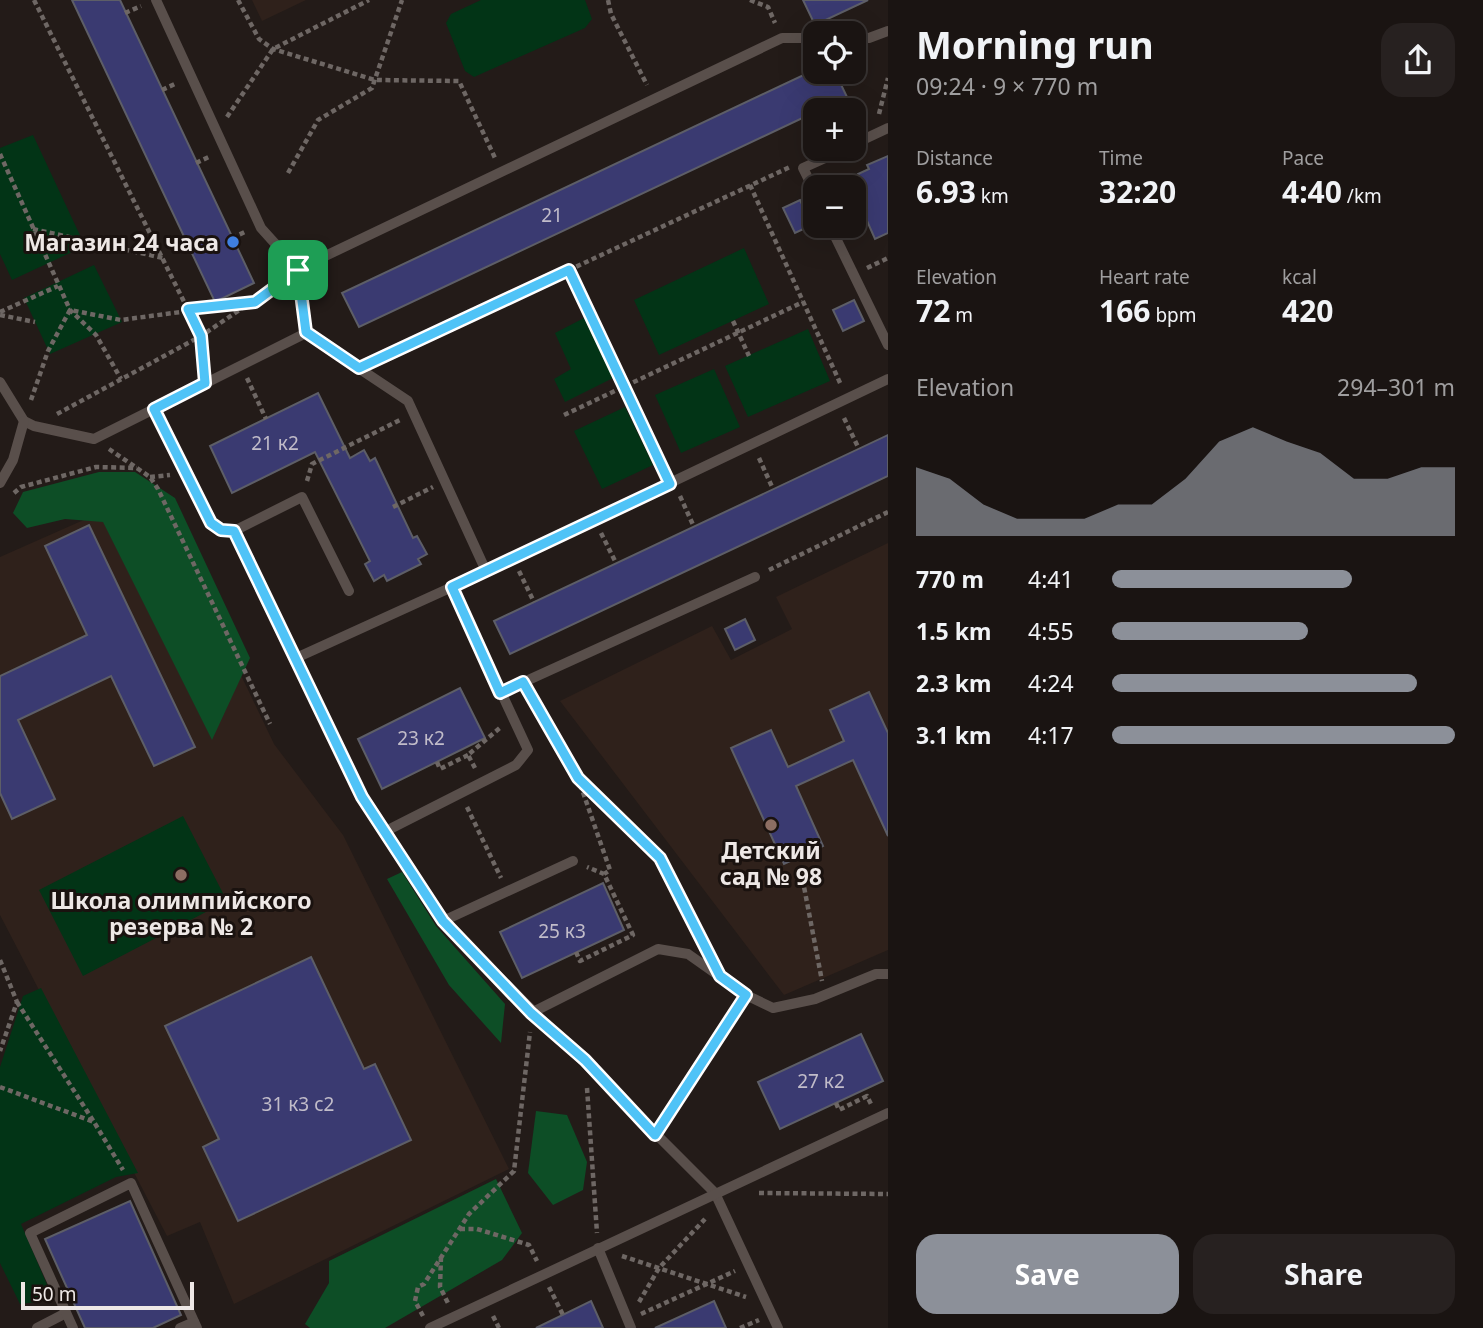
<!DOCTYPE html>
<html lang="en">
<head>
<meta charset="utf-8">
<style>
	body { margin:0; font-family:"Noto Sans",sans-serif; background:#272120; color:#f1f3f6; height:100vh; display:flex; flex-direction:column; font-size:26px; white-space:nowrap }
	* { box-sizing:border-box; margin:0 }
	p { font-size:23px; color:#9f9e9f }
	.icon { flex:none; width:38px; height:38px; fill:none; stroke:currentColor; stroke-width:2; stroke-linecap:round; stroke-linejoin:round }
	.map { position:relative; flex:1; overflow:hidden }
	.sheet { display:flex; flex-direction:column; background:#1a1412; width:595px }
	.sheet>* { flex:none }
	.controls { position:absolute; left:803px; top:21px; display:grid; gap:14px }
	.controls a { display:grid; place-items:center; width:63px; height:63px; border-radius:14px; background:#1a1412; box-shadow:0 7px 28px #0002,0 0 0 2px #383332; font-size:35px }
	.scale { position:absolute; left:21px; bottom:18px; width:173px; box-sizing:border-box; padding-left:7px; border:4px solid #eee8e6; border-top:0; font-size:19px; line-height:24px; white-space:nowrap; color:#eee8e6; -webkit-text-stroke:5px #1a120f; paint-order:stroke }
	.pin { position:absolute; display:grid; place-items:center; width:60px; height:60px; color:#fff; margin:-30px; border-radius:14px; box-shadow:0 4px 10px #0006 }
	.round { display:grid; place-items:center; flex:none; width:74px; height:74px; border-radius:21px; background:#272120 }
	.summary { display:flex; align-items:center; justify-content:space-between; height:119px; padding:0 28px }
	h1 { font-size:38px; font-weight:700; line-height:52px }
	.figures { display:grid; grid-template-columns:repeat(3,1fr); gap:10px; height:119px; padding:7px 28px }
	.figures div { display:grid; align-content:center }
	.figures b { font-size:30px; font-weight:700 }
	.figures small { font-size:19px; font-weight:400 }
	.figures p { font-size:19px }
	.chart { height:196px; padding:14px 28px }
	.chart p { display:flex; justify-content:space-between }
	.chart svg { width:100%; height:126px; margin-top:7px; fill:#8c9099; opacity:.7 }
	.cta { display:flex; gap:14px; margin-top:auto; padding:14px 28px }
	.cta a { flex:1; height:80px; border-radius:21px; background:#8c9099; color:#fff; font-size:28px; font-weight:700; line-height:80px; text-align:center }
	.cta a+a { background:#272120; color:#f1f3f6 }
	ul { padding:0 28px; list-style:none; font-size:23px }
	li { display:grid; grid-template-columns:112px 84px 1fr; align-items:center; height:52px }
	li i { height:18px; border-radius:9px; background:#8c9099 }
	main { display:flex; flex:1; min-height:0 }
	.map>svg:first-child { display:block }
	.built { fill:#2f211b }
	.green { fill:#023416 }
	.forest { fill:#0d4e26 }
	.building { fill:#3a3a71; stroke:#5d5e67; stroke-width:2 }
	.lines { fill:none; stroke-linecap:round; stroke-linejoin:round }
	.path { stroke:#6e6764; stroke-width:4.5; stroke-dasharray:5 3.5; stroke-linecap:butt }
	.lane { stroke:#594f4b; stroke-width:10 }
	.route-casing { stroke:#fff; stroke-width:14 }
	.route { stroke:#4fc3f7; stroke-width:9 }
	.shop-dot { fill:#3f7fe0; stroke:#1a120f; stroke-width:2.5 }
	.education-dot { fill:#8d6e63; stroke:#1a120f; stroke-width:2.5 }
	.labels { text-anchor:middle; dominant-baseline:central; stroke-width:6; stroke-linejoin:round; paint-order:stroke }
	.number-label { font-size:19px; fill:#c1bcc9 }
	.poi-label { font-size:23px; font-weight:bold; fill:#eee8e6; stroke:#1a120f }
</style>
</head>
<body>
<main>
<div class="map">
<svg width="888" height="1328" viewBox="0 0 888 1328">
	<rect width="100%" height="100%" fill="#231b18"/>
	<!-- built -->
	<g class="built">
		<path d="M252 0H306L262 21Z"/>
		<path d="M122 503 167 521 274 744 343 835 509 1169 234 1304 200 1222 167 1236 0 915V557Z"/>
		<path d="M888 543V950L784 995 560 701 712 626 731 660 792 629 776 597Z"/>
	</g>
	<!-- green -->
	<g class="green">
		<path d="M481 0H585L592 19 585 28 474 77 465 71 446 23 451 14Z"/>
		<path d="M33 135 85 246 12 280 0 254V148Z"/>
		<path d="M744 248 769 304 659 355 634 300Z"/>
		<path d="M94 265 122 322 50 354 24 298Z"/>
		<path d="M584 318 613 378 565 402 554 379 571 369 555 333Z"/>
		<path d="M808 329 830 381 748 417 725 366Z"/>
		<path d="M714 369 740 427 681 453 655 395Z"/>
		<path d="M625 407 653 465 602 489 574 431Z"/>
		<path d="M183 816 227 901 83 976 39 890Z"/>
		<path d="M41 988 138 1173 116 1177 21 1224 48 1287 37 1302 20 1304 0 1263V1067L23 996Z"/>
	</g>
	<!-- forest -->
	<g class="forest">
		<path d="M99 472H135L175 498 250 658 212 740 103 522 65 519 27 528 13 513 23 492Z"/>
		<path d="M402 872 436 926 505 1004 501 1043 449 985 387 879Z"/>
		<path d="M536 1111 567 1115 587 1162 583 1190 553 1205 528 1173Z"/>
		<path d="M496 1179 522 1233 502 1260 385 1328H310L305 1324 329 1283V1261Z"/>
	</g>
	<!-- building -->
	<g class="building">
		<path d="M72 0H120L254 283 215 302Z"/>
		<path d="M803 0H868L815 25Z"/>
		<path d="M810 72H835L847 97 359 327 342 293Z"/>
		<path d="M888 156V233L875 239 852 187 862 183 858 174 869 169 867 165Z"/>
		<path d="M800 200 812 225 795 233 783 208Z"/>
		<path d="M854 300 864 321 843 331 833 310Z"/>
		<path d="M318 393 350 458 364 450 370 461 375 458 413 538 417 536 427 554 418 559 421 564 387 581 384 575 374 581 365 564 370 561 315 452 232 493 210 446Z"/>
		<path d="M888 435V476L510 654 494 621Z"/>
		<path d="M89 525 195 747 154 766 111 676 18 720 55 799 12 819 0 793V676L87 635 45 546Z"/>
		<path d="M745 619 755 640 735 650 725 629Z"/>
		<path d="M460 688 485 738 382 789 358 739Z"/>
		<path d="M869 692 888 733V836L853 760 796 786 823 846 784 864 731 748 771 730 788 767 844 741 830 710Z"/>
		<path d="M603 883 624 930 522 978 500 932Z"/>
		<path d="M311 957 364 1069 375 1064 411 1140 238 1221 203 1147 219 1139 165 1026Z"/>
		<path d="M861 1034 883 1081 780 1129 758 1082Z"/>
		<path d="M130 1201 181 1315 153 1328H85L45 1239Z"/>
		<path d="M591 1301 603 1328H536Z"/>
		<path d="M714 1301 726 1328H655Z"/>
	</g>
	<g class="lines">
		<!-- path -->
		<g class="path">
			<path d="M34 0 201 336 204 366"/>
			<path d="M238 0 259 39 273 49 375 80 459 81 495 158"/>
			<path d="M608 0 611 14 647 85"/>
			<path d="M750 0 768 7 775 23"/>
			<path d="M125 13 141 6"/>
			<path d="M162 90 177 83"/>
			<path d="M879 114 888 78"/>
			<path d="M227 117 273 49 369 0"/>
			<path d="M0 154 70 310 96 335 121 379"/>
			<path d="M196 163 211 156"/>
			<path d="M288 173 318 120 372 88 402 0"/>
			<path d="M750 185 841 385"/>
			<path d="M33 229 163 258"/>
			<path d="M232 238 247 231"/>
			<path d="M867 268 888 258"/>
			<path d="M569 270 664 470"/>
			<path d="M0 312 58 286"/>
			<path d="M0 315 35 322"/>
			<path d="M733 321 749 356"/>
			<path d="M376 360 790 167"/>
			<path d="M247 378 266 419"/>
			<path d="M31 400 48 351 70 310 121 320 255 302"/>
			<path d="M57 414 201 336 284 280"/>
			<path d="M564 415 803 302"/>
			<path d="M844 418 859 449"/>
			<path d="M109 449 150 477 158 489 270 724"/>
			<path d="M759 458 773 489"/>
			<path d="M150 477 170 475"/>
			<path d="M307 481 312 464 400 420"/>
			<path d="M14 493 21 487 96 467 137 468"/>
			<path d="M680 496 694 527"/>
			<path d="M393 507 433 487"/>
			<path d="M601 533 616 563"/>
			<path d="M769 570 888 512"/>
			<path d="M519 571 534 602"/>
			<path d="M531 695 578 778 610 870 604 874"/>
			<path d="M437 762 440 769 468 755"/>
			<path d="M475 768 468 755 501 727"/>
			<path d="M578 778 660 858 704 945"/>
			<path d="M467 807 501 878"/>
			<path d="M801 871 822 981"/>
			<path d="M576 952 580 961 633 935 604 874 587 867"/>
			<path d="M0 960 17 1002 0 1051"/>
			<path d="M17 1002 94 1122"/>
			<path d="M0 1087 94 1122 123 1170"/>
			<path d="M587 1088 597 1233"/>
			<path d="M836 1103 839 1110 867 1096 871 1104"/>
			<path d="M665 1120 738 1007"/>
			<path d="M759 1193 888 1194"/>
			<path d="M460 1229H477L529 1245 537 1261"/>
			<path d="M622 1256 746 1297"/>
			<path d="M441 1257 440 1287 448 1303"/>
			<path d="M549 1287 563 1315"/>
			<path d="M639 1302 659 1268 705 1219"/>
			<path d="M641 1314 735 1271"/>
			<path d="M423 1316 415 1301 418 1287 424 1284 469 1214 514 1171 530 1032"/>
			<path d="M493 1316 499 1328"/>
			<path d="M740 1328 759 1320"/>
		</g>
		<!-- lane -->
		<g class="lane">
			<path d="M156 0 261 228 298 269"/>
			<path d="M854 38H869L888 31"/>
			<path d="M854 144 888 128"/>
			<path d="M816 194 803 168 845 149"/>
			<path d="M830 226 888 345"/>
			<path d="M306 333 408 401 486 571"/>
			<path d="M0 382 24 421 34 426 94 439 154 409 211 523 221 530 234 531 362 797 443 921 715 1193 778 1328"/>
			<path d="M154 409 306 333 298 269 782 38H816"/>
			<path d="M0 483 13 460 24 421"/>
			<path d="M234 531 302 497 349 591"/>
			<path d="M452 587 888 379"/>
			<path d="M296 658 452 587 528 750 516 765 384 832"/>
			<path d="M500 693 755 577"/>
			<path d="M443 921 573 861"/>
			<path d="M531 1013 658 949 688 954 746 995 773 1008 815 999 876 974H888"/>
			<path d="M598 1248 631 1328"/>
			<path d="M37 1328 66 1313"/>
			<path d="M73 1328 30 1233 131 1183 197 1328"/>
			<path d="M180 1328 194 1322"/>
			<path d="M430 1328 888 1113"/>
		</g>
	</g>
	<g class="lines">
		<defs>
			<path id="route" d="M298 270 306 332 359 368 569 270 670 484 452 587 500 693 523 682 578 778 660 858 720 976 746 995 655 1135 585 1060 531 1013 443 921 362 797 234 531 221 530 211 523 154 409 205 383 201 336 188 309 255 302Z"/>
		</defs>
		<!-- route casing -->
		<use href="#route" class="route-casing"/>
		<!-- route -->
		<use href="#route" class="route"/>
	</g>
	<!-- markers -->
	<circle class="shop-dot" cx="233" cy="242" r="7"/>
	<g class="education-dot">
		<circle cx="771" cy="825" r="7"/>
		<circle cx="181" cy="875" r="7"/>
	</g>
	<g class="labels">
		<!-- number labels -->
		<g class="number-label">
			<text x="552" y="215">21</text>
			<text x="275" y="443">21 к2</text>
			<text x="421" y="738">23 к2</text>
			<text x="562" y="931">25 к3</text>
			<text x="821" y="1081">27 к2</text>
			<text x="298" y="1104">31 к3 с2</text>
		</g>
		<!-- poi labels -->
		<g class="poi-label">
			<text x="219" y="242" text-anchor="end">Магазин 24 часа</text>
			<text x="771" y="850">Детский<tspan x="771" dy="26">сад № 98</tspan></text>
			<text x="181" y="900">Школа олимпийского<tspan x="181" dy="26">резерва № 2</tspan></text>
		</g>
	</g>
</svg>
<div class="controls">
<a><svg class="icon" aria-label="locate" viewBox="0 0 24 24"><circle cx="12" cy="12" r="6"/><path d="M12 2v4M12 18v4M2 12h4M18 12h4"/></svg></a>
<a>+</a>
<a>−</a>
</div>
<div class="scale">50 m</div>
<div class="pin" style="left:298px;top:270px;background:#1e9e55"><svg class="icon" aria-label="arrive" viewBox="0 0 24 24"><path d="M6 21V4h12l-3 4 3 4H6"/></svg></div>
</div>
<section class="sheet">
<div class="summary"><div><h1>Morning run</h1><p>09:24 · 9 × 770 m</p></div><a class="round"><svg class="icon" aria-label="share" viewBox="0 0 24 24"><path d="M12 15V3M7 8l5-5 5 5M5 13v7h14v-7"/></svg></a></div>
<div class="figures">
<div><p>Distance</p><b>6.93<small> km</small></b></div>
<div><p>Time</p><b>32:20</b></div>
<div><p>Pace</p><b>4:40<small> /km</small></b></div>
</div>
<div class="figures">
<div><p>Elevation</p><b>72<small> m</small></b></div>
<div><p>Heart rate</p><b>166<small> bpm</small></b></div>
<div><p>kcal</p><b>420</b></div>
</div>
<div class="chart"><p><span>Elevation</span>294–301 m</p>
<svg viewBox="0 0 160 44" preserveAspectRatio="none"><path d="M0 44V20L10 24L20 33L30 38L40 38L50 38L60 33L70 33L80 24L90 11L100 6L110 11L120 15L130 24L140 24L150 20L160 20V44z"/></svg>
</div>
<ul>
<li><b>770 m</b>4:41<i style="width:70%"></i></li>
<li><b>1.5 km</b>4:55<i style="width:57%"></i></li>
<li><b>2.3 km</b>4:24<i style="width:89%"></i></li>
<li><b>3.1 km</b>4:17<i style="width:100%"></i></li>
</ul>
<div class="cta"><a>Save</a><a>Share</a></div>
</section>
</main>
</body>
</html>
